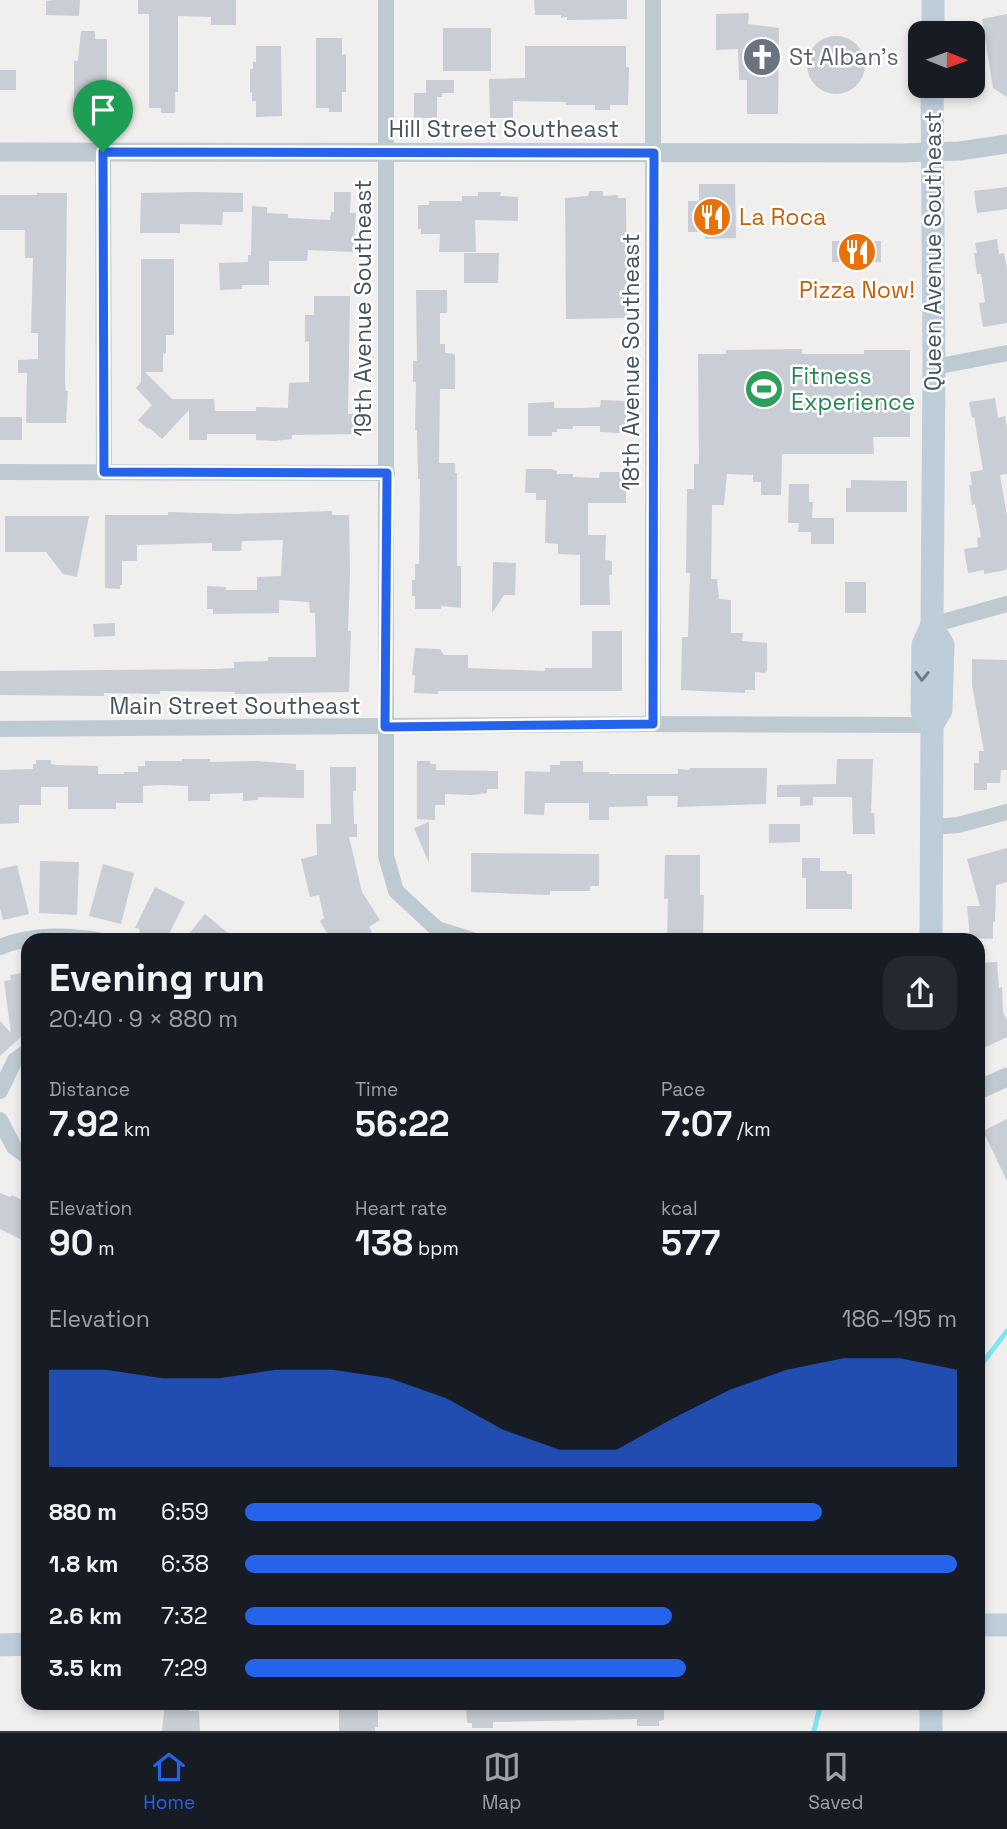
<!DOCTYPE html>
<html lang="en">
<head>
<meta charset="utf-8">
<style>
	body { margin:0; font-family:"Space Grotesk",sans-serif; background:#242831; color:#f1f3f6; height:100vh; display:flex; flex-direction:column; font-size:26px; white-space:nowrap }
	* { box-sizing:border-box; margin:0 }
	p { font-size:23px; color:#9ea1a6 }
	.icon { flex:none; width:38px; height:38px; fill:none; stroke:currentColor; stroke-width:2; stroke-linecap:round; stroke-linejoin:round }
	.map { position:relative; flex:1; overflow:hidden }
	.panel { position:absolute; left:21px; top:933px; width:964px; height:777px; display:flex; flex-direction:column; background:#171b24; border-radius:21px; box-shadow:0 4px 10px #0003 }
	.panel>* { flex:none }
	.needle { width:46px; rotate:91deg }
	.buttons { position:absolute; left:908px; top:21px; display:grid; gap:14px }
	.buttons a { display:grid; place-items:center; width:77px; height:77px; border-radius:14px; background:#171b24; box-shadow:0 4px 10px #0003; font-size:35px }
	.pin { position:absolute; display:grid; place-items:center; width:60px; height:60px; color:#fff; margin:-72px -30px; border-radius:50% 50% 50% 0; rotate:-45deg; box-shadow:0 0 7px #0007 }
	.pin .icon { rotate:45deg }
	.round { display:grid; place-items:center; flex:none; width:74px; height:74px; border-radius:21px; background:#242831 }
	.headline { display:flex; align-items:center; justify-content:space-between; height:119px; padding:0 28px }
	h1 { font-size:38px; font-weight:800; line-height:52px }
	.figures { display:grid; grid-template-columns:repeat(3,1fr); gap:10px; height:119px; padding:7px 28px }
	.figures div { display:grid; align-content:center }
	.figures b { font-size:35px; font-weight:800 }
	.figures small { font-size:19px; font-weight:400 }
	.figures p { font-size:19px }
	.chart { height:196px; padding:14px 28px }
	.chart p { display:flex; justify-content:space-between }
	.chart svg { width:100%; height:126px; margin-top:7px; fill:#2563eb; opacity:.7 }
	ul { padding:0 28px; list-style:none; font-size:23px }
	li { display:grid; grid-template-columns:112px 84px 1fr; align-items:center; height:52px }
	li i { height:18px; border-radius:9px; background:#2563eb }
	.menu { display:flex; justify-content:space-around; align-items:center; height:98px; border-top:2px solid #363941; background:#171b24; font-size:19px; color:#9ea1a6 }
	.menu a { display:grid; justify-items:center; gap:4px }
	.menu .selected { color:#2563eb }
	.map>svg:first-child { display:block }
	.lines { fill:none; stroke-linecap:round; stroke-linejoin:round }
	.stream { stroke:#7ee5f7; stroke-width:5 }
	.building { fill:#c9cdd5 }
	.minor { stroke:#bdcad2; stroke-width:16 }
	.tertiary { stroke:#bdcad2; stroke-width:19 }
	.secondary { stroke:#becdda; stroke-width:23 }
	.oneway { stroke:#697883 }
	.route-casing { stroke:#fff; stroke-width:14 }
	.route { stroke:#2563eb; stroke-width:9 }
	.labels { text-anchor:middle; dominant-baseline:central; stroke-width:5; stroke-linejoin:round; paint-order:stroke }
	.worship-label { font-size:23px; fill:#5b616d; stroke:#fff; text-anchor:start }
	.street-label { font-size:23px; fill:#44535e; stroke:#fff }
	.food-label { font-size:23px; fill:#c56008; stroke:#fff; text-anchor:start }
	.leisure-label { font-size:23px; fill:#27864d; stroke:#fff; text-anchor:start }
</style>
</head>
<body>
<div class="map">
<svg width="1007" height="1731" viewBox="0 0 1007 1731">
	<rect width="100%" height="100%" fill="#f1eeee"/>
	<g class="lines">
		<!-- stream -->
		<g class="stream">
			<path d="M978 1369 1007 1331"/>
			<path d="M814 1731 821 1703"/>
		</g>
	</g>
	<!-- building -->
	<g class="building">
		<path d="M53 0H80L79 16 46 15V1Z"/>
		<path d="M138 0H236V25H211V17L178 16V92H175V113H161V108H149V14H138Z"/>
		<path d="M534 0H627V19L567 20V17L561 18V15H535Z"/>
		<path d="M749 13 748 24 779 28 778 114H747V80H739L738 49 716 50V14Z"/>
		<path d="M1007 14V97L993 88 982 19Z"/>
		<rect x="443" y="28" width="48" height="43"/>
		<path d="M81 31H95V39H107V108H95V114H74V61H78Z"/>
		<circle cx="836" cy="65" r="29"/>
		<path d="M316 38H342V55L346 54V92H342V112H329V108H316Z"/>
		<path d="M256 46H281L282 116 256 117V101H252V92L250 93V69H253V62H256Z"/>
		<path d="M525 46H626V67H629L628 105H610V110H595V105H566V102L513 101V118H490L489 79 525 78Z"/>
		<rect x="0" y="70" width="16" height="20"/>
		<path d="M426 80H454V93H442V97H437V118H414V93H426Z"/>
		<path d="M699 184H735L736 238 705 239V232H688V201H699Z"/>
		<path d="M1007 187V209L977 213 974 191Z"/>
		<path d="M589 191H603V196L618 195V198H626L627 318 566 319 565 198 588 196Z"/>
		<path d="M194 192 243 193V212H223L222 225 180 224V233H140L141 193Z"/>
		<path d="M334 192H351L350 213H356L353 252 308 250 307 261H269V285H242V289L220 290 219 263 248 262V255H251L252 206 267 207V213L288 214V218L330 220 331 212H334Z"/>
		<path d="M478 192H501L500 196 518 197V221L475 220 476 252H439L440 234H421V229H418V205H429V201H462V196H478Z"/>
		<path d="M37 193H67L65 382 66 391H68L66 423H26L27 373H18V360L38 359V333H31L33 258H25V230H0V195H37Z"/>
		<path d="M997 239 999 254 1004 253 1007 269V323L983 327 979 303 985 302 981 274H977L974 253H977L975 243Z"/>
		<rect x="832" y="241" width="49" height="21"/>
		<path d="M464 253H499L498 283H464Z"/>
		<path d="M141 259H174V335H166V353L163 354V372H145L172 399H214L215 411H256V407L288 408 289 383 309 382V341L305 342V315H314V296H350L348 414H361V434L292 435V439L275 441 256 440V434H207V440H189V410L162 439 149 428 148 429 138 420 152 405 136 388 141 382Z"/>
		<path d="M416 290H447V313H440V344H445V353L455 354V389H440L439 463H455V473H457V566H461V608L441 606V609H415V596H412V580H415V564H419L420 479H418L417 430H415L416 382H413V361H417Z"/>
		<path d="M802 349V354H864V350H910V437H873L874 454H782L781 495H761V482H753V475L727 474 724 505H712L711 579H717L719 599 731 600V633H743L742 641 767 643V670L765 673 755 672V690H745V693L681 690 682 637H688L690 573H686L687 489H694V464H699L698 354H726V350Z"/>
		<path d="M995 398 998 418 1005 416 1007 427V474L1000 475 1007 516V567L1006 570 984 574V570L968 573 964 549 978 547 977 538 981 537 975 504 972 505 969 485H972L970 472 983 470 974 417 972 418 969 402Z"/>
		<path d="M601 400 626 401V421L624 426H621V433L600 432V426H573V429H557V432H552V436H528V403L554 402V408H584L600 407Z"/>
		<rect x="0" y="417" width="22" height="23"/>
		<path d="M526 469H551L557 471V474H573V477L599 478 600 472H621V480H624L626 484V503H588V535H606L605 560 612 561V575H609L610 605H580V555L558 554V544L545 543 546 500H536V493H525Z"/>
		<path d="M851 480 907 481V512H846V488H851Z"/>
		<path d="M789 484H809V502H813L812 518H834V544H811V532H798L799 523H788Z"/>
		<path d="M332 511V515H349L350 574 348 631H351L349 692 235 694V692L160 691V694L104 693V696L0 695V671L217 669 234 668V662L268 661V657H316L315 613H310L309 602 279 600V613L213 614V609H207V586L226 587V590H257V577L281 576 283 540 242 541 241 551H212V543L137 545V561H122V585H120V589L105 588V515H168V512L234 514Z"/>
		<path d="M5 516H89L77 577 63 574 46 552H5Z"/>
		<path d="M493 562 516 563 515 595H504L492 613Z"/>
		<rect x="845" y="582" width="21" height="31"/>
		<path d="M115 623V636L94 637 93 624Z"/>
		<path d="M592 631H622V691H438V694L414 693 415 675H412L415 648 440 649 444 655H468V668L545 671V668H592Z"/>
		<path d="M972 659 1007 660V770H1001L1000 783H987V790H974V763H979V751H984L972 685Z"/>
		<path d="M182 759H210V762L257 761 296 764V770H304V798L258 797V800L243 801V793L210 794V801H188V786L160 785 143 786V803H116V809H68V787H41V805H19V823L0 824V770L33 769V764H36V760H51V764L57 765 98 766V774H124V772H138V766H145V761H182Z"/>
		<path d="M837 759H873L871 813H874L875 834H853L852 797H813V805L800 806V797H777V785L836 784Z"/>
		<path d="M417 761H430V764H436V770L498 771V789H487V793L472 795 445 794V805H435V820L417 819Z"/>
		<path d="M560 761H583V772H609V774H678V769L690 770V768H767L766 804 677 807 678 796H647L648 806 609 807V820H589V803H545L544 815 524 814 525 771 550 772V765H560Z"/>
		<path d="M330 767H356V791H353L354 824H357V837H349L362 892 380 920 369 927 372 932 360 940H331L320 921 324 918 319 895 310 897 301 859 317 855 316 824H331Z"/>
		<path d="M429 822V863L414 828Z"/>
		<path d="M769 824H800V842L769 843Z"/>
		<path d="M1007 848V882L996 885 995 922H993V939L970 938 967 906H980L967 859Z"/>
		<path d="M471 853 599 854V886H590V891H550V895L471 892Z"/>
		<path d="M665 855H700V895H704L703 938H667L668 899H664Z"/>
		<path d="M802 858H820V871H847V874H852V909H806V878H802Z"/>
		<path d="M40 861 79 862 77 915 39 913Z"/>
		<path d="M103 864 134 873 121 924 89 916Z"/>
		<path d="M17 865 29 914 3 920 0 908V869Z"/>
		<path d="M155 887 185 902 166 940H155L139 932 140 929 135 928Z"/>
		<path d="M205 914 236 940H184Z"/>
		<path d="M997 962 999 988 1002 987 1003 1012 1007 1020V1037L982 1049 978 1042V963Z"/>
		<path d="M28 972V1035L22 1036 0 1056V1021L11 1033 4 981 11 980 10 975Z"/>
		<path d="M1007 1119V1181L983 1131Z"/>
		<path d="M0 1193 10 1197 12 1195 28 1203V1243L0 1229Z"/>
		<path d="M339 1703H378V1727H375V1731H339Z"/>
		<path d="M466 1703H664V1720L659 1721V1726H637V1719L493 1722V1728H472V1723H467Z"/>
		<path d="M165 1704H189V1711H199L200 1731H162Z"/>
	</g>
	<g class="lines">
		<!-- minor -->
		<g class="minor">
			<path d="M386 0V856L396 891 411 905 437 929 472 940"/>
			<path d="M103 152 104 472"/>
			<path d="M934 367 1007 353"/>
			<path d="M0 472 387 473"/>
			<path d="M932 625 1007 604"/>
			<path d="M653 724V0"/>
			<path d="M0 729 653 724 932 725"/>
			<path d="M931 827 958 825 1007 812"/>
			<path d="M0 947C32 934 64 935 98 940"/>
			<path d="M0 1091 15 1060 28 1051"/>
			<path d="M0 1120 14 1147 28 1157"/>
		</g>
		<!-- tertiary -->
		<g class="tertiary">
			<path d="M0 152 902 153 960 151 1007 144"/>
			<path d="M978 1090 1007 1077"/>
		</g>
		<!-- secondary -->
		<g class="secondary">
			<path d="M933 33V0"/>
			<path d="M932 725 922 711 923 645 932 625 934 367 932 86"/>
			<path d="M931 940 932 725 941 710 943 645 932 625"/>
			<path d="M978 1625H1007"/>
			<path d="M0 1645 28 1644"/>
			<path d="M931 1731V1703"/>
		</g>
	</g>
	<!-- one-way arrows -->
	<defs><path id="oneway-chevron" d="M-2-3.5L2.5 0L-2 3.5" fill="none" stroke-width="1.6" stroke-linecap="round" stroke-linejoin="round" transform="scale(1.75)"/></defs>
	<use class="oneway" href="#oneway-chevron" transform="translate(922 676) rotate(91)"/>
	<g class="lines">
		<defs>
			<path id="route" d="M103 152 654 153 653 724 385 727 387 473 104 472Z"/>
		</defs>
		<!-- route casing -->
		<use href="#route" class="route-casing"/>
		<!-- route -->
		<use href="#route" class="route"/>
	</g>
	<!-- icons -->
	<defs>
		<symbol id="church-disc" viewBox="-11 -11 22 22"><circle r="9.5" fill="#6b7280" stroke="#fff"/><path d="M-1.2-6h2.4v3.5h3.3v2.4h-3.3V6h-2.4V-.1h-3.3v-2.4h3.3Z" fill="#fff"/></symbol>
		<symbol id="restaurant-disc" viewBox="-11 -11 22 22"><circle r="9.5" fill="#e8710a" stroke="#fff"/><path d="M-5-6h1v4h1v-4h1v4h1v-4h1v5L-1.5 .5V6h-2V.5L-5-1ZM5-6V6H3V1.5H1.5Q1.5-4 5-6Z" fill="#fff"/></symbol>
		<symbol id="stadium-disc" viewBox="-11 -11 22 22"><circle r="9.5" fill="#2e9e5b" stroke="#fff"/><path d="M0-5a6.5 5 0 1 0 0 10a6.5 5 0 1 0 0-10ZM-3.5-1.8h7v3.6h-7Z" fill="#fff"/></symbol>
	</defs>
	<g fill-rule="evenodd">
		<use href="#church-disc" x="740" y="35" width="44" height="44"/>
		<use href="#restaurant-disc" x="690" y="195" width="44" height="44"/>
		<use href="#restaurant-disc" x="835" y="230" width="44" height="44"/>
		<use href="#stadium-disc" x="742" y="367" width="44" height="44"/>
	</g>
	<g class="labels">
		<!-- worship labels -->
		<g class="worship-label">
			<text x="789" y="57">St Alban's</text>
		</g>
		<!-- street labels -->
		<g class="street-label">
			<text x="504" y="129">Hill Street Southeast</text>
			<text transform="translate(933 251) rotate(-90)">Queen Avenue Southeast</text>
			<text transform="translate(363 308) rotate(-90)">19th Avenue Southeast</text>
			<text transform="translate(631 362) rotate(-90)">18th Avenue Southeast</text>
			<text x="235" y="706">Main Street Southeast</text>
		</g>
		<!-- food labels -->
		<g class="food-label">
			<text x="739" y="217">La Roca</text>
			<text x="857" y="290" text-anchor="middle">Pizza Now!</text>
		</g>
		<!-- leisure labels -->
		<g class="leisure-label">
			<text x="791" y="376">Fitness<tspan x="791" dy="26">Experience</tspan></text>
		</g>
	</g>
</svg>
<div class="buttons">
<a><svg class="needle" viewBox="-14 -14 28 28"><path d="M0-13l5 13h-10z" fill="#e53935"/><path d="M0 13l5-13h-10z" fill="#9ea1a6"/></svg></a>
</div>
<div class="pin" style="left:103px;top:152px;background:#1e9e55"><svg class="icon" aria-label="arrive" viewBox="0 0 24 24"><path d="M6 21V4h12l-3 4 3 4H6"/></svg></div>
<section class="panel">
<div class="headline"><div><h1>Evening run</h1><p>20:40 · 9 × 880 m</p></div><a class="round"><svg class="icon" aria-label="share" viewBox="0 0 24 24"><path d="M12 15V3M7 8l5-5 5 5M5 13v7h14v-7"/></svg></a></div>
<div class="figures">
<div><p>Distance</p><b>7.92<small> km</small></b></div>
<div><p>Time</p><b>56:22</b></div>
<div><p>Pace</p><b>7:07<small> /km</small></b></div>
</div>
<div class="figures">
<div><p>Elevation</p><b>90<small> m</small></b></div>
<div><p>Heart rate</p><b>138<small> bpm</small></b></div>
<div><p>kcal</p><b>577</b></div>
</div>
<div class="chart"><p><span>Elevation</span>186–195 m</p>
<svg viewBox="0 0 160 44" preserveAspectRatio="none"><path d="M0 44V10L10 10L20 13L30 13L40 10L50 10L60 13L70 20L80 31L90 38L100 38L110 27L120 17L130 10L140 6L150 6L160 10V44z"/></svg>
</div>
<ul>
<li><b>880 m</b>6:59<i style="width:81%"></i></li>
<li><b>1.8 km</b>6:38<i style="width:100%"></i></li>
<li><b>2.6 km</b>7:32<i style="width:60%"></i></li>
<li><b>3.5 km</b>7:29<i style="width:62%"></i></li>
</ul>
</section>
</div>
<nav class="menu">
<a class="selected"><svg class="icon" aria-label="home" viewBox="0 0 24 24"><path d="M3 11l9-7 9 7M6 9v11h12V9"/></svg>Home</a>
<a><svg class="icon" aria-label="map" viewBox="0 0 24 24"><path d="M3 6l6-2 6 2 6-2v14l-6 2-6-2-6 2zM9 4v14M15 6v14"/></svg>Map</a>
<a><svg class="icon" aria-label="saved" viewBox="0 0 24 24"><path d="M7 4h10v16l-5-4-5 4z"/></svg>Saved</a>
</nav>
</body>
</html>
